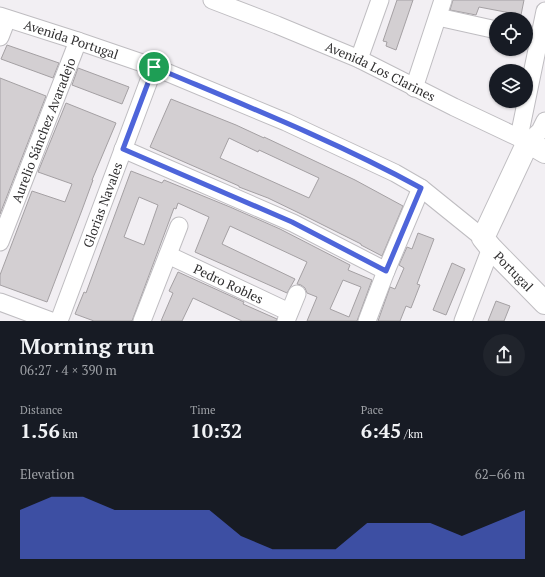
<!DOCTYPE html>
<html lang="en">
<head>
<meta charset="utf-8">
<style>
	body { margin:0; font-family:"PT Serif",serif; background:#20242c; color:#f1f3f6; height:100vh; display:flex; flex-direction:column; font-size:15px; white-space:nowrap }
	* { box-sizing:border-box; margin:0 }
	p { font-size:13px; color:#9ea1a6 }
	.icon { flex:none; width:22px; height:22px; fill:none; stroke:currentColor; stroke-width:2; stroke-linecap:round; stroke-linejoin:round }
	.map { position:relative; height:321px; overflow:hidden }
	.sheet { display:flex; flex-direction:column; background:#171b24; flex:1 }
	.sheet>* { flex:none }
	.tools { position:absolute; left:489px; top:12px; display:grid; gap:8px }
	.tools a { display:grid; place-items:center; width:44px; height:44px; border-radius:50%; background:#171b24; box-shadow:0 1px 3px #0004; font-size:20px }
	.pin { position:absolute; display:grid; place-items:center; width:34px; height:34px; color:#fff; margin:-17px; border:2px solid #fff; border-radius:50%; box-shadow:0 1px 4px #0007 }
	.round { display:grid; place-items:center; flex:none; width:42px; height:42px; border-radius:21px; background:#20242c }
	.head { display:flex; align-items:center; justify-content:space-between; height:68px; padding:0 20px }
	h1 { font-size:22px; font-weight:700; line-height:30px }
	.stats { display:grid; grid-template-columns:repeat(3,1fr); gap:6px; height:68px; padding:4px 20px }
	.stats div { display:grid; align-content:center }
	.stats b { font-size:20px; font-weight:700 }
	.stats small { font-size:11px; font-weight:400 }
	.stats p { font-size:11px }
	.chart { height:112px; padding:8px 20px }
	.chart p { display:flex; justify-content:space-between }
	.chart svg { width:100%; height:72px; margin-top:4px; fill:#4e65da; opacity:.7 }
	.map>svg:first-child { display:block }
	.building { fill:#d3cfd2; stroke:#a4a0a3; fill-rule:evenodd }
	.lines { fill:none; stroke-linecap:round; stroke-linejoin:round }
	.minor-casing { stroke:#bfbdc1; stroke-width:19 }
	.major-casing { stroke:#bfbdc1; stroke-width:24 }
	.minor { stroke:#fff; stroke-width:17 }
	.major { stroke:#fff; stroke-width:22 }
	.route-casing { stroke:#fff; stroke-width:8 }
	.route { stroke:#4e65da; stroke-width:5 }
	.labels { text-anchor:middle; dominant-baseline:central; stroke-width:3; stroke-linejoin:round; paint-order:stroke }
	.street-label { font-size:13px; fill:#313031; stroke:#f2eff3 }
</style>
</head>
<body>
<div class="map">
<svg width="545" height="321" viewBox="0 0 545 321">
	<rect width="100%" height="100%" fill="#f2eff3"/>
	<!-- building -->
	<g class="building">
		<path d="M397 0H413L396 50 386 46 387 42 383 41Z"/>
		<path d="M453 0H524L521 15 479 7 476 15 450 10Z"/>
		<path d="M7 45 59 63 53 78 1 59Z"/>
		<path d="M78 68 129 87 122 104 72 85Z"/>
		<path d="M0 78 46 96 0 214Z"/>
		<path d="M171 99 236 125 264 138V137L355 180 403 206 382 256 361 245V244L299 213 268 198 239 187V186L150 147ZM229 138 258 152 259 150 319 178 309 198 220 158Z"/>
		<path d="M66 103 116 123 92 180H93L82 210 47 302 0 285V275L32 191 65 202 72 184 38 172Z"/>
		<path d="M131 171 162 183 164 180 230 207 280 229 350 265 348 270 372 280 357 321H307L317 297 307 293 305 288 301 285 297 284 307 262 230 226 222 244 295 279 287 293 195 252 209 217 178 203 176 209 174 208 132 321H94L75 314 84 292 86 293ZM139 197 158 205 144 245 124 237ZM343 280 361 287 349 317 330 309Z"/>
		<path d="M418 233 434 239 417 284 420 285 411 308 406 306 400 321H378L390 287 395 289 404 268 399 265 407 247 412 249Z"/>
		<path d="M452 263 465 269 446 315 433 310Z"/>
		<path d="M178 272 244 302 243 304 277 319 276 321H242L193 298 182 321H161L173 293 169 291Z"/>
		<path d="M496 301 510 306 504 321H488Z"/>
	</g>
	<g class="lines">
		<defs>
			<g id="minor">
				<path id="s1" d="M212 0 277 25 359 59 454 107 528 142 540 131 545 121"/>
				<path id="s2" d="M0 16 78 41 154 67 286 122 395 173 421 188 483 238"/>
				<path d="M438 17 492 29"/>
				<path d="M0 37 7 19"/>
				<path d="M359 59 380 0"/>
				<path d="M414 88 443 0"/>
				<path d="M519 137 545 11"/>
				<path d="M123 149 293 223 386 271"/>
				<path id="s3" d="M0 242 78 41"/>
				<path id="s4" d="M168 255 289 312"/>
				<path d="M0 302 51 321"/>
				<path id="s5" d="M59 321 154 67"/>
				<path d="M142 321 179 226"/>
				<path d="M286 321 297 294"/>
				<path d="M367 321 386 271 421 188"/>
				<path d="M463 321 491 248"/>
			</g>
			<g id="major">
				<path id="s6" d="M545 152 528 142 483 238 491 248 545 303"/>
			</g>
		</defs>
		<!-- minor casing -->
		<use href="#minor" class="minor-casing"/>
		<!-- major casing -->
		<use href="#major" class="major-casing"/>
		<!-- minor -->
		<use href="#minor" class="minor"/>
		<!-- major -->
		<use href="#major" class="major"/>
	</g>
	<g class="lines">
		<defs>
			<path id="route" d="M154 67C244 105 335 141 421 188L386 271 292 222 123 149Z"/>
		</defs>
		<!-- route casing -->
		<use href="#route" class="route-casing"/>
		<!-- route -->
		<use href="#route" class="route"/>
	</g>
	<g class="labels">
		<!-- street labels -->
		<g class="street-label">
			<text stroke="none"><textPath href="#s2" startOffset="75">Avenida Portugal</textPath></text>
			<text stroke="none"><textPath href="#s1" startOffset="183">Avenida Los Clarines</textPath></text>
			<text stroke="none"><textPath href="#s3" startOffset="120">Aurelio Sánchez Avaradejo</textPath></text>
			<text stroke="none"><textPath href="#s5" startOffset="124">Glorias Navales</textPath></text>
			<text stroke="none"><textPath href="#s6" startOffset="171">Portugal</textPath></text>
			<text stroke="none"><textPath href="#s4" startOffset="67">Pedro Robles</textPath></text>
		</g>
	</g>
</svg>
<div class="tools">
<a><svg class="icon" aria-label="locate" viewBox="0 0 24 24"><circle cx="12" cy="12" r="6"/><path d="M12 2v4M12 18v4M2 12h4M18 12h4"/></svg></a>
<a><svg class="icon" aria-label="layers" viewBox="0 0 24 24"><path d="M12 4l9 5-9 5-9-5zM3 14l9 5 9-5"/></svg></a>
</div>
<div class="pin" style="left:154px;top:67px;background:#1e9e55"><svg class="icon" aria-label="arrive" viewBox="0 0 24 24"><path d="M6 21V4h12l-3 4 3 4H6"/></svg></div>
</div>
<section class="sheet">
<div class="head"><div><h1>Morning run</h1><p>06:27 · 4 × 390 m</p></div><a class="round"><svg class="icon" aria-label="share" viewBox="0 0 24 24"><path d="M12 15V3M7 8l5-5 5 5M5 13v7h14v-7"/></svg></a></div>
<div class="stats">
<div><p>Distance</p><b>1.56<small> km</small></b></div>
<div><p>Time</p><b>10:32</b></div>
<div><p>Pace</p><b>6:45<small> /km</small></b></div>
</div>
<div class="chart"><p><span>Elevation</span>62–66 m</p>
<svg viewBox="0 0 160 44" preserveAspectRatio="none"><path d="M0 44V14L10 6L20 6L30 14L40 14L50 14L60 14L70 30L80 38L90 38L100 38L110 22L120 22L130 22L140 30L150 22L160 14V44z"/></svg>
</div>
</section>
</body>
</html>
